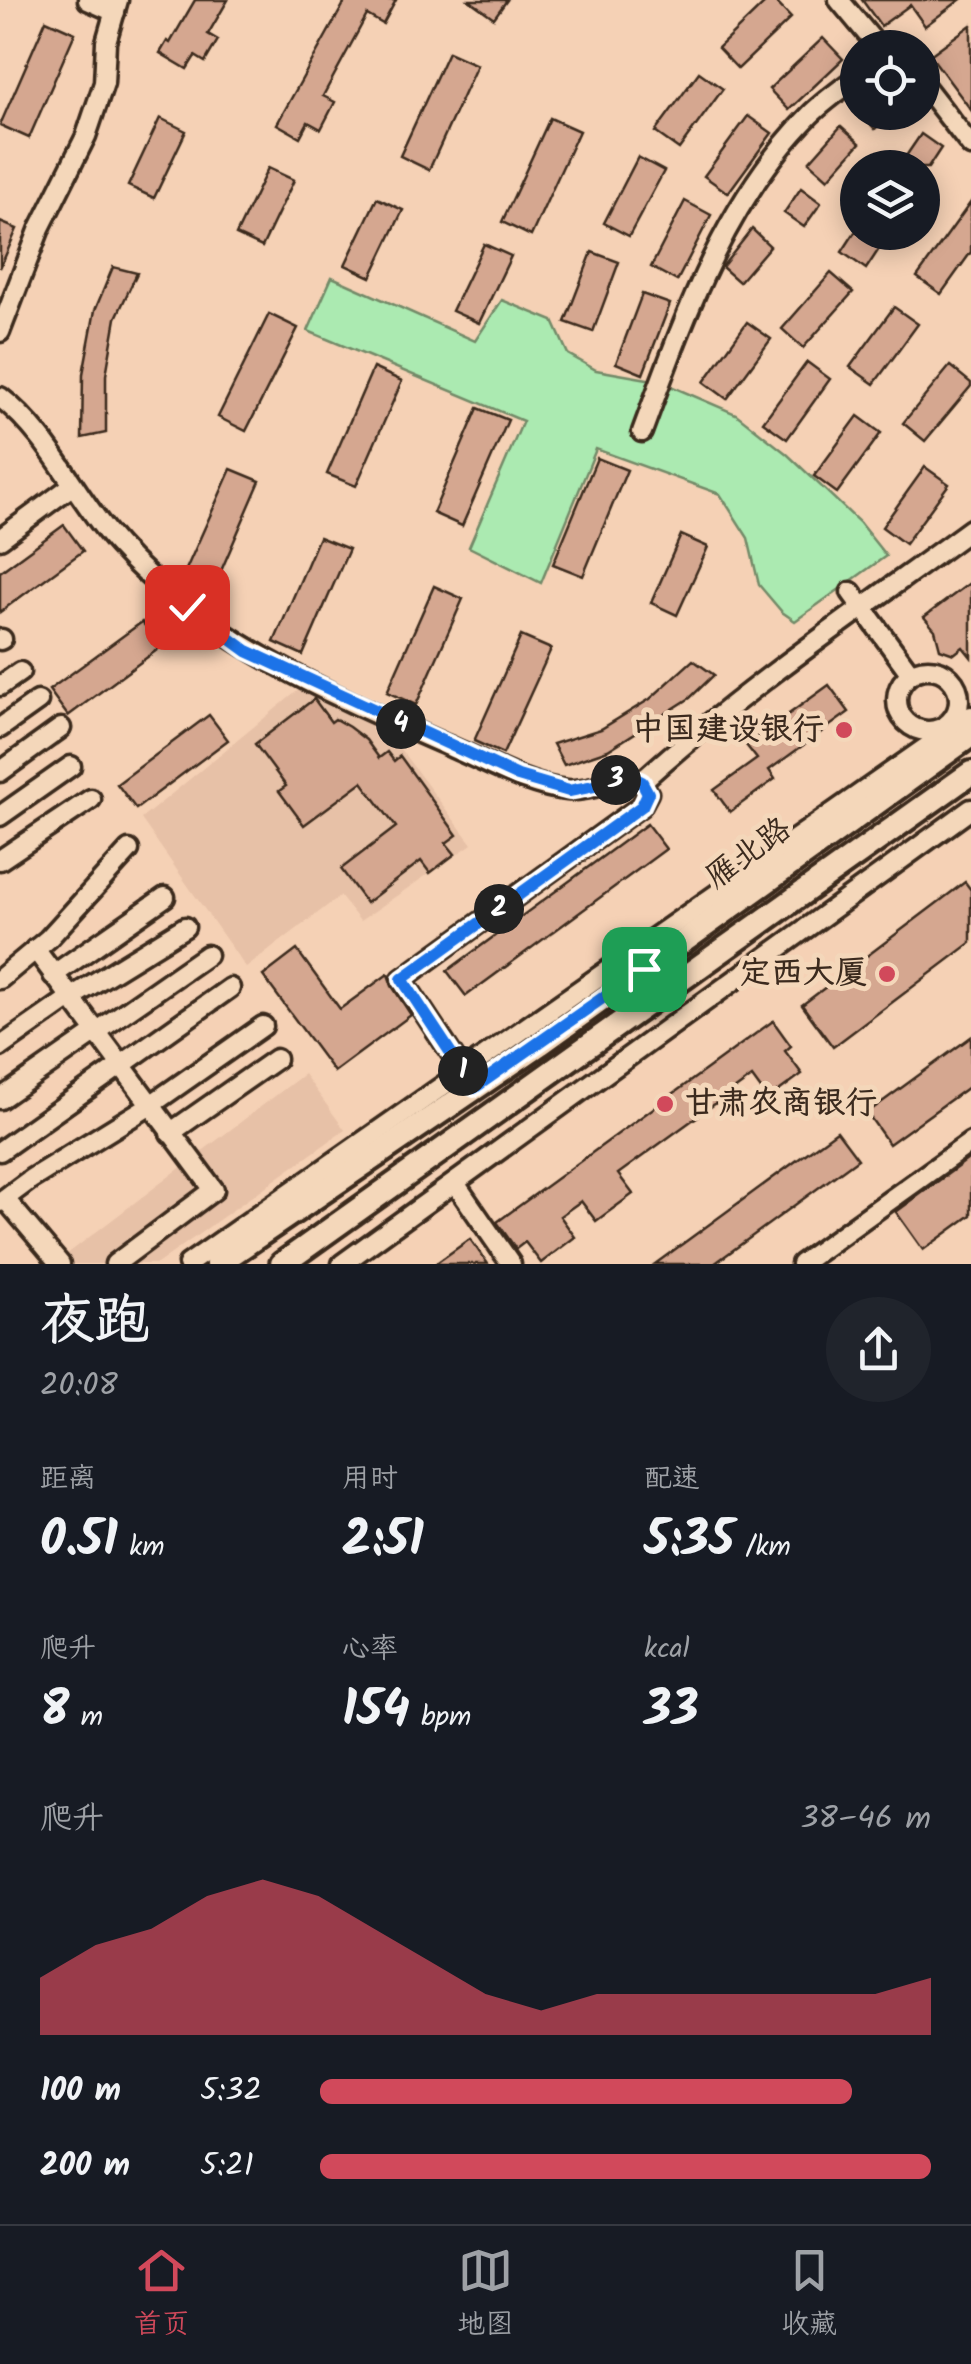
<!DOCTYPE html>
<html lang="zh">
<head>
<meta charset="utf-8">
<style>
	body { margin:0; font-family:Kalam,"LXGW WenKai TC",sans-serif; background:#20242c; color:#f1f3f6; height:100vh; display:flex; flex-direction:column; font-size:38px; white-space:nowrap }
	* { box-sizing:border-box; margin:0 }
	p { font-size:32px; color:#9ea1a6 }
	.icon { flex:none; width:55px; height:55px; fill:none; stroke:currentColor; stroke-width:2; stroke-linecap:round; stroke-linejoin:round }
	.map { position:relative; height:1264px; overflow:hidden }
	.side { display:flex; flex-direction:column; background:#171b24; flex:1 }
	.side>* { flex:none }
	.fabs { position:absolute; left:840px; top:30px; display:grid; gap:20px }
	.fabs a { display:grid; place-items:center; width:100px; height:100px; border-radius:50%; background:#171b24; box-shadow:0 5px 25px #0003; font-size:50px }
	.pin { position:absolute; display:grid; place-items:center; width:85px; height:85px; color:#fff; margin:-42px; border-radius:20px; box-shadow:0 5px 15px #0006 }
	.km { position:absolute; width:50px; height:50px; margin:-25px; border-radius:50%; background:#222; color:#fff; font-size:28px; line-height:50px; text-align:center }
	.round { display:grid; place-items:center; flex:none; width:105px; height:105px; border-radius:52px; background:#20242c }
	.overview { display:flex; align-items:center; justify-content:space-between; height:170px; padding:0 40px }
	h1 { font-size:55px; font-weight:600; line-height:75px }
	.metrics { display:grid; grid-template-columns:repeat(3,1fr); gap:15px; height:170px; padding:10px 40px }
	.metrics div { display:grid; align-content:center }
	.metrics b { font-size:50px; font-weight:600 }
	.metrics small { font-size:28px; font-weight:400 }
	.metrics p { font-size:28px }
	.chart { height:280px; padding:20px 40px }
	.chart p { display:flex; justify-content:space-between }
	.chart svg { width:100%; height:180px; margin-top:10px; fill:#d1495b; opacity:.7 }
	ul { padding:0 40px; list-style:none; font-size:32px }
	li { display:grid; grid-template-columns:160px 120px 1fr; align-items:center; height:75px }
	li i { height:25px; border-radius:12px; background:#d1495b }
	.tab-bar { display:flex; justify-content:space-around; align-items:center; height:140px; border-top:2px solid #363941; background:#171b24; font-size:28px; color:#9ea1a6 }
	.tab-bar a { display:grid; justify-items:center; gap:5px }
	.tab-bar .selected { color:#d1495b }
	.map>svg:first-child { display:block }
	.built { fill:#e7c1a7 }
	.green { fill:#abeab1; stroke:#738a68; stroke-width:2.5 }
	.building { fill:#d5a790; stroke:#3b2a1e; stroke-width:2.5 }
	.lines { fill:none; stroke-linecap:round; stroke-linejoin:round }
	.minor-casing { stroke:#3b2a1e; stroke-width:25 }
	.major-casing { stroke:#3b2a1e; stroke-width:30 }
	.minor { stroke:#f4d7ba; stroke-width:18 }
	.major { stroke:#f4d7ba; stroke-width:22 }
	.route-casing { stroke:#fff; stroke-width:20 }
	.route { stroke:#1a73e8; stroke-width:12 }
	.poi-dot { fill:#d1495b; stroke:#f4d7ba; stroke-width:4 }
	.labels { text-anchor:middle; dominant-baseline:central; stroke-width:10; stroke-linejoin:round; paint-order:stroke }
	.poi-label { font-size:32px; font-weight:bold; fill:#3b2a1e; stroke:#f4d7ba; text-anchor:end }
	.street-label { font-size:32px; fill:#3b2a1e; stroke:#f4d7ba }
</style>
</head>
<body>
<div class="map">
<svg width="971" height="1264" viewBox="0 0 971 1264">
	<rect width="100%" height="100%" fill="#f5d1b5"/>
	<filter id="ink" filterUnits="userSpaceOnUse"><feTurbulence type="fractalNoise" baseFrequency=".01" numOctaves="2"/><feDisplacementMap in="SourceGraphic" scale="20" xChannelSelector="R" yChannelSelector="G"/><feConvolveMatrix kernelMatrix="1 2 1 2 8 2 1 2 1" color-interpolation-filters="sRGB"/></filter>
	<g filter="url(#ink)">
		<!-- built -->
		<g class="built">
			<path d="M306 684 385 729 472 844 360 921 340 896 246 968 141 819Z"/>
			<path d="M304 1074 345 1130 157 1264H54Z"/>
		</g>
		<!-- green -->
		<path class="green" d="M332 277 475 341 502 300 553 321 568 354 596 370 659 381 736 414 787 454 859 522 886 556 795 621 782 612 759 585 748 538 720 494 596 449 541 583 469 547 523 421 308 331Z"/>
		<!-- building -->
		<g class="building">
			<path d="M195 0H228L208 34 218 40 205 62 195 56 187 69 160 53 167 41 170 43Z"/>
			<path d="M346 0H396L383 24 367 15 323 96 335 102 321 129 308 122 300 137 277 124Z"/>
			<path d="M469 0H507L494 18Z"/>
			<path d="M768 0H774L791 18 738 69 718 48Z"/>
			<path d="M862 0H960L925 26 910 5 881 26Z"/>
			<path d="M46 20 75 33 29 138 0 125Z"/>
			<path d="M971 25V110L930 55Z"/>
			<path d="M823 38 843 59 789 110 769 89Z"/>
			<path d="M448 52 477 65 429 170 400 156Z"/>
			<path d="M699 72 723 89 679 149 655 132Z"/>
			<path d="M859 112H892L875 129Z"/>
			<path d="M748 116 772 133 728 193 704 176Z"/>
			<path d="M160 118 186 131 154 198 128 186Z"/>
			<path d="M550 118 579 131 531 236 502 222Z"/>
			<path d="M841 126 860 143 828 179 809 162Z"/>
			<path d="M921 134 941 148 928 168H912L904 159Z"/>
			<path d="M638 157 664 171 629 236 604 223Z"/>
			<path d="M268 168 294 180 262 247 236 235Z"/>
			<path d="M801 188 821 203 804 227 784 213Z"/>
			<path d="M377 198 403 210 371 277 345 265Z"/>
			<path d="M685 201 711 215 677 281 651 267Z"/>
			<path d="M971 202V252L941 294 917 277Z"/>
			<path d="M0 222 17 229 0 268Z"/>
			<path d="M752 229 770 246 739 282 722 267Z"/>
			<path d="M855 232H862L881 246 866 269 842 252Z"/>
			<path d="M484 244 511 256 479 323 452 311Z"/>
			<path d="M592 252 619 262 593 332 565 322Z"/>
			<path d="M113 267 137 273 116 318 106 375V433L82 438 83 374 95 310Z"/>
			<path d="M831 273 853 292 803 348 782 329Z"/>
			<path d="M642 294 670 304 643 374 616 363Z"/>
			<path d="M894 307 918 324 874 384 850 367Z"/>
			<path d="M269 314 298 328 246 431 218 417Z"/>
			<path d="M747 322 771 339 727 399 704 382Z"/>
			<path d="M807 362 830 379 787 439 763 422Z"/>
			<path d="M950 366 971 383V386L925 441 903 423Z"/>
			<path d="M373 368 402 381 356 486 327 474Z"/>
			<path d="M478 408 508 420 462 526 433 513Z"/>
			<path d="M858 416 881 433 837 493 814 476Z"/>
			<path d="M597 458 627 470 583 576 553 564Z"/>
			<path d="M925 467 949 484 905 544 882 527Z"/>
			<path d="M231 469 260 481 214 587 184 574Z"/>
			<path d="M64 525 83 551 0 612V572Z"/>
			<path d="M681 535 708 547 677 615 651 603Z"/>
			<path d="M319 537 349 549 303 655 274 642Z"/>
			<path d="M971 582V657L963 647 954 654 940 649 935 630 924 617Z"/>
			<path d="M434 586 463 599 416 705 387 692Z"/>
			<path d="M142 622 161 647 68 716 49 690Z"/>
			<path d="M521 636 551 649 503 754 474 741Z"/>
			<path d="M693 660 714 675 690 698 608 750 564 765 553 744 601 729 650 699Z"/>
			<path d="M829 685 849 712 769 770 775 779 730 812 714 790 757 759 746 745Z"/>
			<path d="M314 699 331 722 335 719 349 727 366 740 379 758 387 752 394 761 400 756 457 835 446 843 455 854 430 873 421 861 366 903 341 869 396 827 362 782 304 825 279 791 286 786 255 744Z"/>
			<path d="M209 715 228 740 136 809 117 784Z"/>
			<path d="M647 824 666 849 466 996 447 971Z"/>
			<path d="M965 882 971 890V943L833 1047 802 1005Z"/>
			<path d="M297 950 340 1009 388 974 392 986 411 1015 334 1072 263 976Z"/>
			<path d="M773 1021 791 1046 785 1051 802 1074 768 1099 752 1077 618 1174 633 1194 596 1221 581 1201 560 1216 575 1237 541 1263 525 1242 516 1249 497 1222Z"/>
			<path d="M971 1037V1085L889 1144 867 1113Z"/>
			<path d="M837 1131 858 1159 714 1264H655Z"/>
			<path d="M971 1157V1215L923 1250 896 1212Z"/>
			<path d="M470 1239 488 1264H435Z"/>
		</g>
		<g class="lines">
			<defs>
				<g id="minor">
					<path d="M88 0 115 12"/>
					<path d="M839 0 879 48"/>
					<path d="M922 83 971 146"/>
					<path d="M0 332 40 228 86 136 104 83 106 42 118 0"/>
					<path d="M0 397C52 437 75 498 118 545 204 641 337 697 453 748 486 762 531 787 567 790 587 792 613 780 634 778L641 782 648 793 641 806 402 979 474 1088"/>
					<path d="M642 432C683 321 724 202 810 115 824 101 842 89 858 76"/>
					<path d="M0 539 73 485"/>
					<path d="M851 592 911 674"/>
					<path d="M0 640 2 639"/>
					<circle cx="928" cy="700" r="31"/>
					<path d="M0 686 20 672"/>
					<path d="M0 728 38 701"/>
					<path d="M0 772 61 728"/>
					<path d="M641 782C744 689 859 611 971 529"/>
					<path d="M0 816 71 766"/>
					<path d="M0 860 91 799"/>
					<path d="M35 949 214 1190 115 1264"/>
					<path d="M53 975 165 897"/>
					<path d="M0 979 48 939 129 850"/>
					<path d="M0 1047 70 998 185 927"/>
					<path d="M0 1099 207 955"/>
					<path d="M170 1133 276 1059"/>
					<path d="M0 1151 230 988"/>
					<path d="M455 1183 511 1264"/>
					<path d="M5 1199 60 1264"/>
					<path d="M0 1202 31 1179 149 1106 263 1026"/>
					<path d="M188 1264 971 716"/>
					<path d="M342 1264 971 809"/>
					<path d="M801 1264 971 1142"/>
				</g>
				<g id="major">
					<path d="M217 1264 540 1044 971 735"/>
					<path d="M282 1264 971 773"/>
				</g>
			</defs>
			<!-- minor casing -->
			<use href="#minor" class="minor-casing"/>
			<!-- major casing -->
			<use href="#major" class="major-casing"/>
			<!-- minor -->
			<use href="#minor" class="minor"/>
			<!-- major -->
			<use href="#major" class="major"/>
		</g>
	</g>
	<g class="lines" filter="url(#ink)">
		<defs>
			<path id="route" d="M187 607 247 651 518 776 569 791 634 778 642 782 648 793 642 806 402 979 474 1088 644 969"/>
		</defs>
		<!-- route casing -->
		<use href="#route" class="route-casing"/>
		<!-- route -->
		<use href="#route" class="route"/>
	</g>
	<!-- markers -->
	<g class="poi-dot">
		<circle cx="844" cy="730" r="10"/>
		<circle cx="887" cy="974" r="10"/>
		<circle cx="665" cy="1104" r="10"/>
	</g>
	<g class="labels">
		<!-- poi labels -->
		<g class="poi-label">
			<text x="824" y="730">中国建设银行</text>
			<text x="867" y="974">定西大厦</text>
			<text x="685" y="1104" text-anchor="start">甘肃农商银行</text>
		</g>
		<!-- street labels -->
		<g class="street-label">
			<text transform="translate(749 854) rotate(-36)">雁北路</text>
		</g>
	</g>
</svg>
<div class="fabs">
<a><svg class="icon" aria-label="locate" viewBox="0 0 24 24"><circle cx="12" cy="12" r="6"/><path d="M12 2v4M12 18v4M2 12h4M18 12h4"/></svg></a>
<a><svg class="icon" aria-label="layers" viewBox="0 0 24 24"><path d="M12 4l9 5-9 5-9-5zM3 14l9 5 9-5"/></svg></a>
</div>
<div class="pin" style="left:644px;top:969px;background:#1e9e55"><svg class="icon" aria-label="arrive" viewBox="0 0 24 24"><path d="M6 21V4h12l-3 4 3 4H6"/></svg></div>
<div class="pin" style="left:187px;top:607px;background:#d93025"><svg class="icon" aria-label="check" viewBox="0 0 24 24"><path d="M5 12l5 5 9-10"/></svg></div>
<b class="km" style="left:463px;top:1071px">1</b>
<b class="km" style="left:499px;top:909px">2</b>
<b class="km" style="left:616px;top:780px">3</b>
<b class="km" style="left:401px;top:724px">4</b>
</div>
<section class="side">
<div class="overview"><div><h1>夜跑</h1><p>20:08</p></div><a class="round"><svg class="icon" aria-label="share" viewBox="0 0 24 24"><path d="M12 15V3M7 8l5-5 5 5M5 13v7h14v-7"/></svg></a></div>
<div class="metrics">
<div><p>距离</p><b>0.51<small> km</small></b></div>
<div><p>用时</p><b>2:51</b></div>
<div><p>配速</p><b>5:35<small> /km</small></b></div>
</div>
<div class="metrics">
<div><p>爬升</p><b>8<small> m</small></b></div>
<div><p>心率</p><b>154<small> bpm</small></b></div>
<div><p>kcal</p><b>33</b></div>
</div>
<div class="chart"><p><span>爬升</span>38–46 m</p>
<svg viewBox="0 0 160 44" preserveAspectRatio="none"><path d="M0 44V30L10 22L20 18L30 10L40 6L50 10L60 18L70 26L80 34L90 38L100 34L110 34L120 34L130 34L140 34L150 34L160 30V44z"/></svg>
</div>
<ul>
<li><b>100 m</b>5:32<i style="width:87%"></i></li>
<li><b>200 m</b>5:21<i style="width:100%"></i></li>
</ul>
</section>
<nav class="tab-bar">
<a class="selected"><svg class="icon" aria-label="home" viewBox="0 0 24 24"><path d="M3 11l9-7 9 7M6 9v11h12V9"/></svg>首页</a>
<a><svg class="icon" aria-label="map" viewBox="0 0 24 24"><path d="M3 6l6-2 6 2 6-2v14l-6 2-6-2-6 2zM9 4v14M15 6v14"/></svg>地图</a>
<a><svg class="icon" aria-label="saved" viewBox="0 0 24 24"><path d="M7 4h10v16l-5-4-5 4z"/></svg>收藏</a>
</nav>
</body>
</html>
